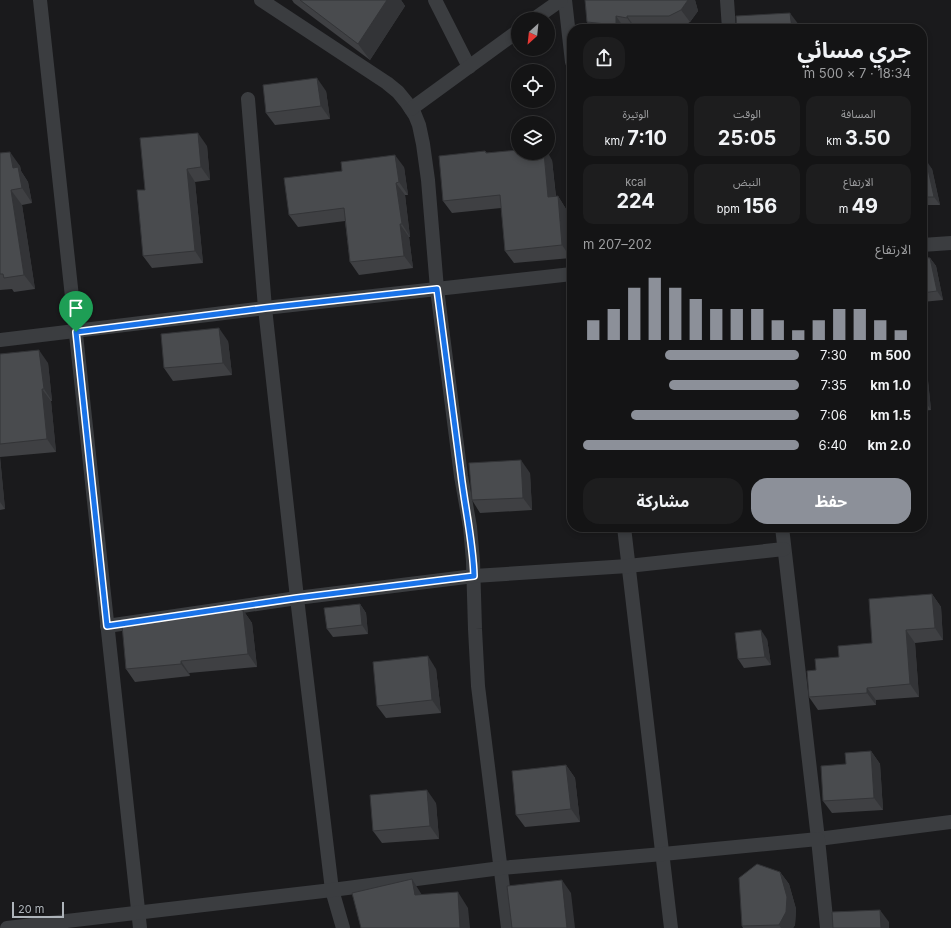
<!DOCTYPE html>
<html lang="ar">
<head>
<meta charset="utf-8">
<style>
	body { margin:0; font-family:Inter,"Noto Sans Arabic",sans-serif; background:#1d1d1e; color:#f1f3f6; direction:rtl; height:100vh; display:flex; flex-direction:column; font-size:15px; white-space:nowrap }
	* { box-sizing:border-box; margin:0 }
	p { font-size:13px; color:#9d9ea0 }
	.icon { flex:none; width:22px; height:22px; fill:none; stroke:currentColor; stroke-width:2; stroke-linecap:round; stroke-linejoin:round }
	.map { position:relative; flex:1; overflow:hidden; direction:ltr }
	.drawer { position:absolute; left:567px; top:24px; width:360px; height:508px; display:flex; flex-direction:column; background:#141415; border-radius:16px; box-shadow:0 2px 6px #0003,0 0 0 1px #333334; direction:rtl }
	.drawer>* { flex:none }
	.needle { width:26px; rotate:207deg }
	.buttons { position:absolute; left:511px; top:12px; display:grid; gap:8px }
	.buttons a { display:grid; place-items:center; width:44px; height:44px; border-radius:50%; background:#141415; box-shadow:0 2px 6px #0003,0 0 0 1px #333334; font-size:20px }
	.scale { position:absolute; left:12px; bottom:10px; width:52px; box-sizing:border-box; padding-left:4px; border:2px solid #aeb4ba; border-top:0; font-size:11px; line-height:14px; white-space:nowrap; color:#aeb4ba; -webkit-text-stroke:3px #151517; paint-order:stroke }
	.pin { position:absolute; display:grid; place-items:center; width:34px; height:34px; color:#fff; margin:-41px -17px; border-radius:50% 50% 50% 0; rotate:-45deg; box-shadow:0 0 4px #0007 }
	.pin .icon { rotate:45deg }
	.round { display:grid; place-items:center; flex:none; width:42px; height:42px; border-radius:16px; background:#1d1d1e }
	.summary { display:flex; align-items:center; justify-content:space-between; height:68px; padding:0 16px }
	h1 { font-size:22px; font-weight:700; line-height:30px }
	.stats { display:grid; grid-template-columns:repeat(3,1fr); gap:6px; height:68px; padding:4px 16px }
	.stats div { display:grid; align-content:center; border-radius:10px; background:#1d1d1e; text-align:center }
	.stats b { font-size:20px; font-weight:700 }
	.stats small { font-size:11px; font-weight:400 }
	.stats p { font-size:11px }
	.chart { height:112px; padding:8px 16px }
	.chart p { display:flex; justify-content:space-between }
	.chart svg { width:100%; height:72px; margin-top:4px; stroke:#8c9099; stroke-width:6 }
	.primary-button { display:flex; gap:8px; margin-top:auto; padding:8px 16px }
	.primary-button a { flex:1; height:46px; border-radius:16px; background:#8c9099; color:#fff; font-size:16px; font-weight:700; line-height:46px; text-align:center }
	.primary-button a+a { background:#1d1d1e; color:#f1f3f6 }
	ul { padding:0 16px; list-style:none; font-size:13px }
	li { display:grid; grid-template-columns:64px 48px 1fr; align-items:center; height:30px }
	li i { height:10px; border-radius:5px; background:#8c9099 }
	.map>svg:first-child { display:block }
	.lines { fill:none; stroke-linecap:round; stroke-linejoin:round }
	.minor { stroke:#3b3d40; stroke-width:14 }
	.wall { fill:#3f4043 }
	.shaded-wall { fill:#333437 }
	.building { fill:#494b4e; stroke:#333437 }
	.route-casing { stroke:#fff; stroke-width:8 }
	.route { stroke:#1a73e8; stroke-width:5 }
</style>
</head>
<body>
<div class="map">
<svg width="951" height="928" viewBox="0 0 951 928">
	<rect width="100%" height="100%" fill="#1a1a1c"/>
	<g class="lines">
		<!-- minor -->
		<g class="minor">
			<path d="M40 0 140 928"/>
			<path d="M261 0 387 83 398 92 407 103 415 115 419 125 423 144 428 180 437 289 461 476 470 527 473 561 475 629 478 686 508 928"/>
			<path d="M435 0 469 67"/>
			<path d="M565 0 572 62"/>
			<path d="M727 0 729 29"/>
			<path d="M534 19 561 0"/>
			<path d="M248 99 265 308 297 598 332 890 343 928"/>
			<path d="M411 109 518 31"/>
			<path d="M922 245 951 243"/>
			<path d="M0 340 265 308 572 274"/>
			<path d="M624 527 671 928"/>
			<path d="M782 527 818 839 951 822"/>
			<path d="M107 626 297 598 474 576 628 566 784 549"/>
			<path d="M7 928 332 890 501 868 663 854 818 839 827 928"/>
		</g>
	</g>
	<!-- wall -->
	<g class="wall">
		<path d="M292 0H401L405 6 370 60 294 3Z"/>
		<path d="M585 0H695L698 11 690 22 678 29H592L587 22Z"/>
		<path d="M326 91 330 119 275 125 266 113Z"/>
		<path d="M207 146 210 180 195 182 203 263 152 268 143 256 145 190Z"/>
		<path d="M485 151 487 153 552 160 556 196H558L566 209 571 258 514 263 505 251 501 208 452 213 443 201Z"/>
		<path d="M0 153 20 166 21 171 28 182 32 203 22 205 35 289 14 292 12 289 0 290Z"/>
		<path d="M922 161 932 169 940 205H922Z"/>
		<path d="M404 167 408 195H405L410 237H409L413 268 359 275 350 262 345 221 298 227 289 215Z"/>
		<path d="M922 257 930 258 936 266 943 300 922 302Z"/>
		<path d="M228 341 232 375 173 381 164 368Z"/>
		<path d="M0 354 48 363 52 401H51L56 452 0 457 5 509 0 510Z"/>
		<path d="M922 364 927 371 931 410 922 411Z"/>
		<path d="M530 473 532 510 480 513 472 500Z"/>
		<path d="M704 527H752L707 531Z"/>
		<path d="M932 594 941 607 943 640 915 643 919 697 876 700V705L818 710 809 697 839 657 872 643Z"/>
		<path d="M360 604 366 613 368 634 333 637 327 629Z"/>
		<path d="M243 610 252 623 257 667 189 673 190 676 135 682 126 669 189 618Z"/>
		<path d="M767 639 771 665 744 668 738 659Z"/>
		<path d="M436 669 441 713 386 718 377 706Z"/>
		<path d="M871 751 880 764 883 810 832 813 823 801 846 764Z"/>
		<path d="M566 765 575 778 580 822 525 827 516 815Z"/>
		<path d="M436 803 439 839 382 843 373 831Z"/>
		<path d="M780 872 789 884 796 909 795 925 793 928H743L742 926Z"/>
	</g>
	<!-- shaded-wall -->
	<g class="shaded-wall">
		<path d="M387 0H401L405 6 370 60 358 44Z"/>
		<path d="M688 0H695L698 11 690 22 681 10Z"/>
		<path d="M790 13 799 25 800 29H792Z"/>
		<path d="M616 16 625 29H619L616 25Z"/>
		<path d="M627 16 636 29H635L627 18Z"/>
		<path d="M317 78 326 91 330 119 321 106Z"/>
		<path d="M198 133 207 146 210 180 201 167Z"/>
		<path d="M10 152 20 166 21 171 28 182 32 203 22 188 13 168Z"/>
		<path d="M544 153H548L552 160 557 209 548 197Z"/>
		<path d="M395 155 404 167 408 195 399 182Z"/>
		<path d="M926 160 932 169 940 205 934 197Z"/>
		<path d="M187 169 195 182 203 263 195 251Z"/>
		<path d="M396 183 405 195 410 237 402 224Z"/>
		<path d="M11 190 22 205 35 289 24 275Z"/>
		<path d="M558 196 566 209 571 258 562 245Z"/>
		<path d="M400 224 409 237 413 268 404 256Z"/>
		<path d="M930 258 936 266 943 300 937 291Z"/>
		<path d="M219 328 228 341 232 375 223 363Z"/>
		<path d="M39 350 48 363 52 401 44 389Z"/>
		<path d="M922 364 927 371 931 410 922 397Z"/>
		<path d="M42 389 51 401 56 452 47 439Z"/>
		<path d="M0 457 5 509 0 502Z"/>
		<path d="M521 460 530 473 532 510 523 498Z"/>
		<path d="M932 594 941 607 943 640 935 628Z"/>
		<path d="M360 604 366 613 368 634 362 625Z"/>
		<path d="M243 610 252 623 257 667 248 654Z"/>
		<path d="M761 630 767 639 771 665 765 657Z"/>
		<path d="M906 630 915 643 919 697 910 684Z"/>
		<path d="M428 656 436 669 441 713 432 700Z"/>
		<path d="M181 661 189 673 190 676 181 664Z"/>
		<path d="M867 688 876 700V705L867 693Z"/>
		<path d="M871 751 880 764 883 810 874 798Z"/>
		<path d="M566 765 575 778 580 822 571 809Z"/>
		<path d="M427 790 436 803 439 839 430 826Z"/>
		<path d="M780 872 789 884 796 909 795 925 793 928H781L779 925Z"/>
		<path d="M412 879 422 895H415Z"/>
		<path d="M562 880 571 893 575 928H567Z"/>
		<path d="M458 892 468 908 470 928H460Z"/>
		<path d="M880 910 889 922V928H881Z"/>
	</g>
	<!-- building -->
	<g class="building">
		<path d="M300 0H387L358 44Z"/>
		<path d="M585 0H688L681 10 669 16H627V18L616 16V25L587 22Z"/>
		<path d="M790 13 792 29H737L736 16Z"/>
		<path d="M317 78 321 106 266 113 263 85Z"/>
		<path d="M198 133 201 167 187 169 195 251 143 256 137 190H145L140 138Z"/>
		<path d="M518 150V153H544L548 197 558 196 562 245 505 251 500 195 443 201 439 156 485 151 486 153Z"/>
		<path d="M10 152 13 168 18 167 22 188 11 190 24 275 4 278 3 274H0V153Z"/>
		<path d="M395 155 399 182 396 183 402 224H400L404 256 350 262 344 208 289 215 284 178 342 171 341 162Z"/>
		<path d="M926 160 934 197H922V161Z"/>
		<path d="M922 257 930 258 937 291 922 293Z"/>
		<path d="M219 328 223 363 164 368 161 334Z"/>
		<path d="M39 350 44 389H42L47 439 0 444V354Z"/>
		<path d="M521 460 523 498 472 500 469 463Z"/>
		<path d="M932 594 935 628 906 630 910 684 867 688V693L809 697 807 671 816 670 815 659 839 657 838 646 872 643 869 599Z"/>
		<path d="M360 604 362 625 327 629 324 608Z"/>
		<path d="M243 610 248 654 181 661V664L126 669 122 625 189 618 188 616Z"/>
		<path d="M761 630 765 657 738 659 735 633Z"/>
		<path d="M428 656 432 700 377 706 373 662Z"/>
		<path d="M871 751 874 798 823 801 821 766 846 764 845 753Z"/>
		<path d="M566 765 571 809 516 815 512 771Z"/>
		<path d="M427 790 430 826 373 831 370 795Z"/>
		<path d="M757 864 780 872 787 897 786 912 779 925 742 926 739 878Z"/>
		<path d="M412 879 415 895 458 892 460 928H361L352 893Z"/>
		<path d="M562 880 567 928H512L507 886Z"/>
		<path d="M880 910 881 928H833L832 912Z"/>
	</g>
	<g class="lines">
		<defs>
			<path id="route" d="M437 289C445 351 453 412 461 474 465 508 473 542 474 576L297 598 107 626 76 332 265 308Z"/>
		</defs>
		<!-- route casing -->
		<use href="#route" class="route-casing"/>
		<!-- route -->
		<use href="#route" class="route"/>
	</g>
</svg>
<div class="buttons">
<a><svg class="needle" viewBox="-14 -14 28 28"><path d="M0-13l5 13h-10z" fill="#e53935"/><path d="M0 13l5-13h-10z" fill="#9d9ea0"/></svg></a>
<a><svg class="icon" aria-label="locate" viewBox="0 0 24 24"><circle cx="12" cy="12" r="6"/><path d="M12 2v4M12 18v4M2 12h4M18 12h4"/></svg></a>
<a><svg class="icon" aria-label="layers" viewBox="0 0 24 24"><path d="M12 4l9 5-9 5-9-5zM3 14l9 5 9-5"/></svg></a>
</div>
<div class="scale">20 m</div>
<div class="pin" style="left:76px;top:332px;background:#1e9e55"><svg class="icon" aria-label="arrive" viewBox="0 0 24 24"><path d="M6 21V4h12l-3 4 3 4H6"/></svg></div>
<section class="drawer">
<div class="summary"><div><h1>جري مسائي</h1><p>18:34 · 7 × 500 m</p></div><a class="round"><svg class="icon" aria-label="share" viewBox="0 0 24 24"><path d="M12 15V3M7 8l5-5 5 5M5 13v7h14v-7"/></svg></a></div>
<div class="stats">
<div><p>المسافة</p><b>3.50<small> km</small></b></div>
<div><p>الوقت</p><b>25:05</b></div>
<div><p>الوتيرة</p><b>7:10<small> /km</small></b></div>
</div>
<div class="stats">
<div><p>الارتفاع</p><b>49<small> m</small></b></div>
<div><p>النبض</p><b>156<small> bpm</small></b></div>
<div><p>kcal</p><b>224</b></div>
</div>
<div class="chart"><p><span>الارتفاع</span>202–207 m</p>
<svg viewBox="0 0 160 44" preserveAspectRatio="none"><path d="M5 44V32M15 44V25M25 44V12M35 44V6M45 44V12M55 44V19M65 44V25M75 44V25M85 44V25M95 44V32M105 44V38M115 44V32M125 44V25M135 44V25M145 44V32M155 44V38"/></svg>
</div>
<ul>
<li><b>500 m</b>7:30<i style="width:62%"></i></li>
<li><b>1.0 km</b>7:35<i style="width:60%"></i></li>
<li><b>1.5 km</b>7:06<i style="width:78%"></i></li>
<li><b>2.0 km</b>6:40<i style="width:100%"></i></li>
</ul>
<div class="primary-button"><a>حفظ</a><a>مشاركة</a></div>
</section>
</div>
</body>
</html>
